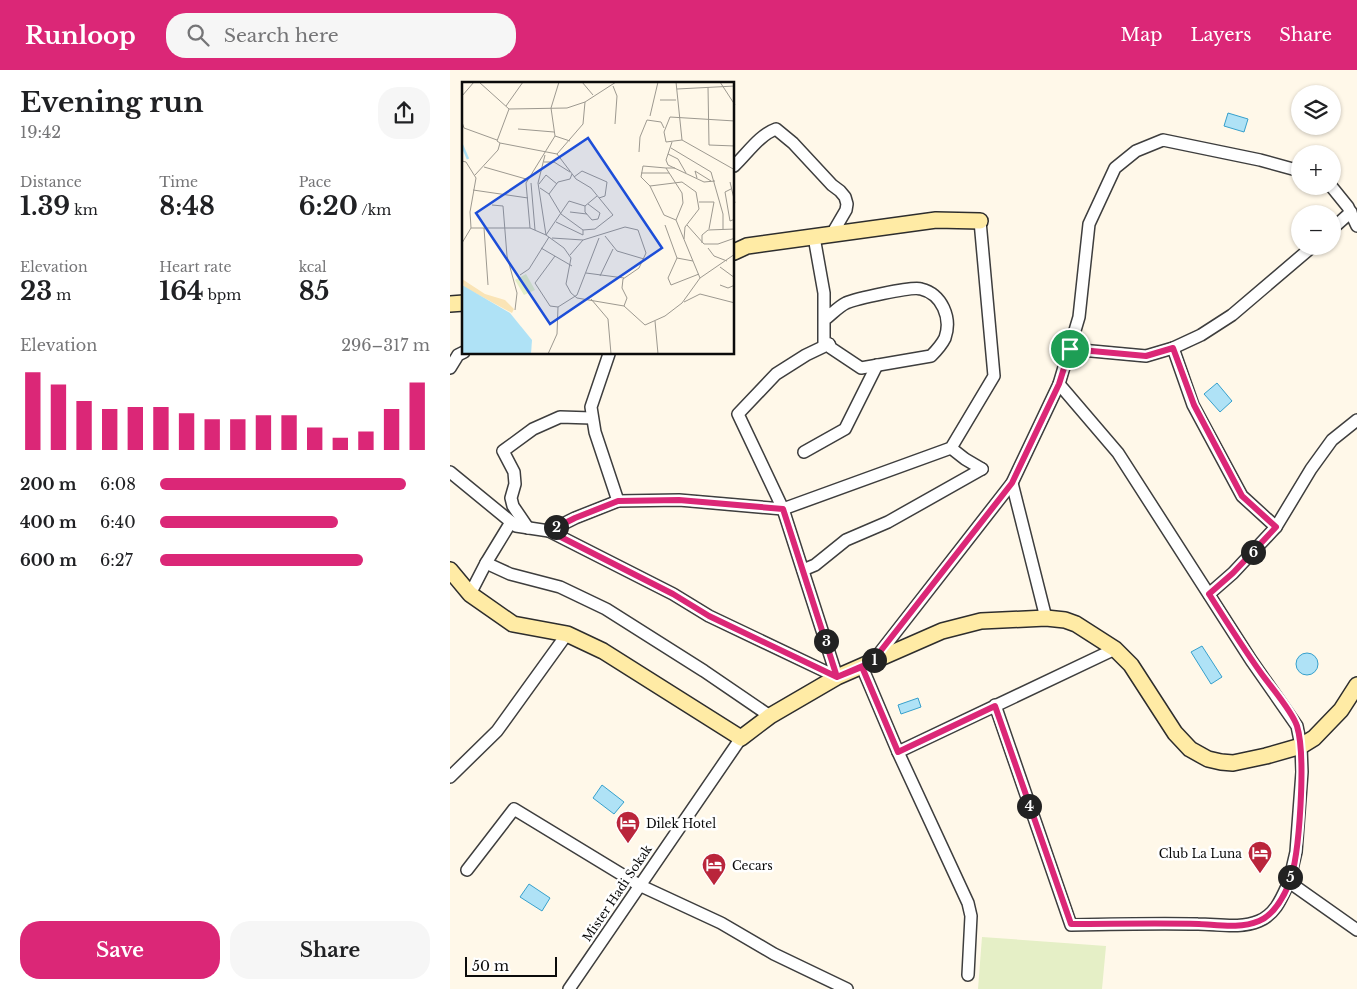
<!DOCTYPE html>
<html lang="en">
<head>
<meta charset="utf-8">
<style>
	body { margin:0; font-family:"Libre Baskerville",serif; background:#f6f6f6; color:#202124; height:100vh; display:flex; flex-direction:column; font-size:19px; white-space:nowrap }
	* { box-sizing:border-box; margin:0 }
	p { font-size:16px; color:#757577 }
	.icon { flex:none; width:28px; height:28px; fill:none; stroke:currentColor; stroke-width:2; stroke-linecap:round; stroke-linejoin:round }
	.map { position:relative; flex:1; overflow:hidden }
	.details { display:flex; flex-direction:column; background:#fff; width:450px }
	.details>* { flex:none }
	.fabs { position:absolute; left:841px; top:15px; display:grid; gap:10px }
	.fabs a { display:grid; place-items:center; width:50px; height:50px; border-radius:50%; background:#fff; box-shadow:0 1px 4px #0004; font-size:25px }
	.scale { position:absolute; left:15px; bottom:12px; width:92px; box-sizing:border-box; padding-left:5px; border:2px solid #0b0b0b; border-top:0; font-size:14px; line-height:18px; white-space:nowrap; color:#0b0b0b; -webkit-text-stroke:4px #fff; paint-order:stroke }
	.pin { position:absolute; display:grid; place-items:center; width:42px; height:42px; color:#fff; margin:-21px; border:2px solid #fff; border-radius:50%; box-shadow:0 1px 5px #0007 }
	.km { position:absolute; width:25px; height:25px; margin:-12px; border-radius:50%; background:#222; color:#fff; font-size:14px; line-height:25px; text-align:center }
	.round { display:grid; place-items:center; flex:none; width:52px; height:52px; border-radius:20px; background:#f6f6f6 }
	.overview { display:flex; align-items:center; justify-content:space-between; height:85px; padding:0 20px }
	h1 { font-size:28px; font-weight:800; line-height:38px }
	.metrics { display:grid; grid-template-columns:repeat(3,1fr); gap:8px; height:85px; padding:5px 20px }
	.metrics div { display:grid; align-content:center }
	.metrics b { font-size:25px; font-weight:800 }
	.metrics small { font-size:14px; font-weight:400 }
	.metrics p { font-size:14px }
	.chart { height:140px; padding:10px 20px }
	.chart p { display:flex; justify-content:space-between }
	.chart svg { width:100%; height:90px; margin-top:5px; stroke:#db2777; stroke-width:6 }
	.action { display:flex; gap:10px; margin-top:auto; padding:10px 20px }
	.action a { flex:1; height:58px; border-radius:20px; background:#db2777; color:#fff; font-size:20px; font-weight:800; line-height:58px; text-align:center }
	.action a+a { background:#f6f6f6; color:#202124 }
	ul { padding:0 20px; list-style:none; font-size:16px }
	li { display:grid; grid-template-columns:80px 60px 1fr; align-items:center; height:38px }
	li i { height:12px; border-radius:6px; background:#db2777 }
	header { display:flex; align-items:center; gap:30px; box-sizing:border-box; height:70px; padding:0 25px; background:#db2777; color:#fff }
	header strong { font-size:24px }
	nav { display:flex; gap:28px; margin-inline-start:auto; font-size:18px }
	.search { width:350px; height:45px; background:#f6f6f6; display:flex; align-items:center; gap:12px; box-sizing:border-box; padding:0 18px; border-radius:20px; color:#757577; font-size:19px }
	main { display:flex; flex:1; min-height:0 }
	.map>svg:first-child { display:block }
	.pitch { fill:#e5efc6 }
	.water { fill:#afe2f6; stroke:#36a0cc }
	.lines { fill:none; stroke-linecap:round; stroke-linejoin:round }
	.street-casing { stroke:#3e3e3e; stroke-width:14 }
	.secondary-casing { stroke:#2d2d2d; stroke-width:18 }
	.street { stroke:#fff; stroke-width:11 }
	.secondary { stroke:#ffeba5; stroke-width:15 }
	.route-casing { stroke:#fff; stroke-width:10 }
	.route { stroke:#db2777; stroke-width:6 }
	.labels { text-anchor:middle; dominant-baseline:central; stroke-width:5; stroke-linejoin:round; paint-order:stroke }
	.poi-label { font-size:12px; fill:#0b0b0b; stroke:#fff; text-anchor:start }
	.street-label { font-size:12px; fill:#0b0b0b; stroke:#fff }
	.inset-river { fill:none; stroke:#afe2f6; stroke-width:2.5 }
	.inset-road { fill:none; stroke:#9d9990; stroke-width:1 }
	.view { fill:#1d4ed8; fill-opacity:0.15; stroke:#1d4ed8; stroke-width:2.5 }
	.inset-edge { fill:none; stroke:#0b0b0b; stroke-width:2.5 }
</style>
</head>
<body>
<header>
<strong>Runloop</strong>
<div class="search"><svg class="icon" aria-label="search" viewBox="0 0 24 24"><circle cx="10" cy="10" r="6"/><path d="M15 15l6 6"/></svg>Search here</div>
<nav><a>Map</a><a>Layers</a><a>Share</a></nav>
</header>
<main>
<section class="details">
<div class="overview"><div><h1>Evening run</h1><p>19:42</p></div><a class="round"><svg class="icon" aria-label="share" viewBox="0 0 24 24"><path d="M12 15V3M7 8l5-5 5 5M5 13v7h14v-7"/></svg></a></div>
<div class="metrics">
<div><p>Distance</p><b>1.39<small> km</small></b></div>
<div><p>Time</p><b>8:48</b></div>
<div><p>Pace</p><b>6:20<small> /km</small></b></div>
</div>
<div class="metrics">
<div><p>Elevation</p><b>23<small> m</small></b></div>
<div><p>Heart rate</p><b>164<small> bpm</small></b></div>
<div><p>kcal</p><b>85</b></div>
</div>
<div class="chart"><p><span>Elevation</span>296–317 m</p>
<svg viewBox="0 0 160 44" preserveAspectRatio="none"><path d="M5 44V6M15 44V12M25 44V20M35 44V24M45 44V23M55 44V23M65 44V26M75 44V29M85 44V29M95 44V27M105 44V27M115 44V33M125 44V38M135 44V35M145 44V24M155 44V11"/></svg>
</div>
<ul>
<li><b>200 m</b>6:08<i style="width:91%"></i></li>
<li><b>400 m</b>6:40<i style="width:66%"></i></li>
<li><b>600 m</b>6:27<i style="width:75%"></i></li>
</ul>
<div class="action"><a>Save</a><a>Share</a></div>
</section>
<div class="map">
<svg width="907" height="919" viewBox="0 0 907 919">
	<rect width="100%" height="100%" fill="#fff8e9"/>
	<!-- pitch -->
	<path class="pitch" d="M532 867 656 876 652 919H528Z"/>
	<!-- water -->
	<g class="water">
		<path d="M778 43 798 49 794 62 774 56Z"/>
		<path d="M767 313 782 331 770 342 754 324Z"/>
		<path d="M752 576 772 607 761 614 741 582Z"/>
		<circle cx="857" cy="594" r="11"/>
		<path d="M468 628 471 637 451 644 448 635Z"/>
		<path d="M152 715 174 732 164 744 143 728Z"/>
		<path d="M79 814 100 828 92 841 70 827Z"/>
	</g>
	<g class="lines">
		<defs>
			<g id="street">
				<path d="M284 96C297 84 309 65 326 59L343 73 382 115 390 121 395 127 397 134 396 140 382 164"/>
				<path d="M881 116 898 137 907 156"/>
				<path d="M882 159 901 142"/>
				<path d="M364 167 374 223V273L379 274 381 278 411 298 481 286C486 281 492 274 495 268 502 248 492 224 471 219 462 216 405 229 396 233 388 237 381 245 374 250"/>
				<path d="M723 278 743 335 792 426 826 457"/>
				<path d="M620 279 696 286 723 278 751 265 782 245 863 176"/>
				<path d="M159 284 141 337 145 362 168 431"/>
				<path d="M0 298 8 285 14 282"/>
				<path d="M609 314 668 383 801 590 847 656 851 676 852 702 846 782 839 812 907 860"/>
				<path d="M501 378 515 389 532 399"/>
				<path d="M354 382 395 359 427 295"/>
				<path d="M0 402 66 456 99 461 223 524 259 546 387 607 333 439 288 344 326 304 356 285 379 274"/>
				<path d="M562 413 596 548"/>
				<path d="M78 458 63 436 61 428 65 414 64 402 53 381 83 359 110 347 142 348"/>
				<path d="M99 461 125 448 168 431 229 430 333 439 501 378 544 306 530 151"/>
				<path d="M36 493 60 504 110 517 156 539 254 601 320 646"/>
				<path d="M353 500 365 495 396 470 438 452 532 399"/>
				<path d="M20 524 36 493 61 452"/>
				<path d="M759 524 783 503 826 457 861 399 882 370 907 350"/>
				<path d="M424 590 562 413 609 314 629 247 639 154 665 98 686 81 713 70 810 90 850 101"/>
				<path d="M412 597 448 682 518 833 521 846 518 905"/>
				<path d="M545 635 621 855C663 854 706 853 748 854 768 854 790 859 809 851 826 844 832 827 839 812"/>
				<path d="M448 682 665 579"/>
				<path d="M0 707 47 661 117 564"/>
				<path d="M17 800 64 739 189 815 271 853 324 884 397 919"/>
				<path d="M119 919 291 668"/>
			</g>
			<g id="secondary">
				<path d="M284 182 297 176 486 150 530 151"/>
				<path d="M0 234 14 233"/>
				<path d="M0 500 20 524 63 554 117 564 153 581 291 668 320 646 387 607 492 561 531 551 596 548 615 550 626 554 665 579 681 595 725 663 740 679 758 689 771 692 783 693 816 686 851 676 864 668 891 640 907 615"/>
			</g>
		</defs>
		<!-- street casing -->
		<use href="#street" class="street-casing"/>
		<!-- secondary casing -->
		<use href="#secondary" class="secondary-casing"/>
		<!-- street -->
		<use href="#street" class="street"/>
		<!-- secondary -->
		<use href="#secondary" class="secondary"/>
	</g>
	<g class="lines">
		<defs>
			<path id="route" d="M620 279 609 314 562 413 422 592 387 607 259 546 223 524 99 461 125 448 168 431 229 430 333 439 387 607 412 597 448 682 545 636 621 854C663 854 706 853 749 854 769 855 790 859 809 851 824 845 833 828 839 814 850 786 856 685 847 656 842 641 821 617 811 603 793 578 776 551 759 524L783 503 826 457 792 426 744 335 723 278 696 286 620 279"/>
		</defs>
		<!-- route casing -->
		<use href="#route" class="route-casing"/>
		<!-- route -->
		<use href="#route" class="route"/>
	</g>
	<!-- icons -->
	<defs>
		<symbol id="hotel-pin" viewBox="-11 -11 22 30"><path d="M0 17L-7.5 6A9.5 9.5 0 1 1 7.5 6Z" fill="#ba253b" stroke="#fff"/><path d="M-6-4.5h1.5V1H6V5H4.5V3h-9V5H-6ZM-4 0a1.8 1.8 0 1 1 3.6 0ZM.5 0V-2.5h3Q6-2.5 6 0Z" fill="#fff"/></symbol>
	</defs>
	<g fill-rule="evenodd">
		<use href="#hotel-pin" x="164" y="739" width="28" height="38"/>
		<use href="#hotel-pin" x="796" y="769" width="28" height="38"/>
		<use href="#hotel-pin" x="250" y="781" width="28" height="38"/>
	</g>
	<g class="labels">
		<!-- poi labels -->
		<g class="poi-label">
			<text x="196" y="753">Dilek Hotel</text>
			<text x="792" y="783" text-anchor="end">Club La Luna</text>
			<text x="282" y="795">Cecars</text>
		</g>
		<!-- street labels -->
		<g class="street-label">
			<text transform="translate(167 823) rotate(-56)">Mister Hadi Sokak</text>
		</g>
	</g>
	<!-- overview -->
	<g transform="translate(12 12)">
		<rect width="272" height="272" fill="#fff8e9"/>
		<path d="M0 197 23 212 43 218 52 227 50 231 2 205Z" fill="#fae4b6"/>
		<path d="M64 192 73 208 62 213 53 198Z" fill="#e5efc6"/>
		<path d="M0 203 48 231 70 258 69 272H0Z" fill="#afe2f6"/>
		<path class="inset-river" d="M0 63 6 77"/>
		<path class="inset-road" d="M17 0 47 27 105 26 123 20M120 0 131 13M214 0 220 58 273 88M258 0 273 23M151 4 155 14 153 42M246 5 247 63 273 64M215 7 273 4M0 14 12 0M198 18H214M44 24 61 0M188 34 196 0M0 40 2 46 35 58M56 47 92 50M93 54 108 59M220 58 204 60 202 50 208 35 273 39M210 60 204 78 206 83 242 100 253 99M38 61 95 72 121 42 123 20 154 0M209 66 249 90 261 132V147M177 70 178 55 185 38 199 40 202 46M206 72 216 77 224 91M83 73 76 101 84 153 107 119 123 124M0 79 4 80 14 96 8 130 9 146 0 161M82 80H92L108 90M22 85 64 97M204 86 181 84 179 95 188 104 202 133 214 138M213 86H204L220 111 221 121 214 138 238 196M179 91H207M13 93 36 68 38 61 35 59 47 27M112 95 120 89 145 100 143 114 137 116M235 96 233 89 249 99M268 100 273 121M69 101 73 148M77 102 84 93 95 102M188 104 220 100 234 110 237 127 223 145 222 157M78 106 87 112 99 132 121 148 133 147 151 133 129 106 114 97 95 72M269 107 263 110 268 139 273 137M11 108 66 116M87 112 96 100 108 97 110 92M237 120H252L247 147M126 122 138 131 136 137 130 138 123 130V124L135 114M30 123 41 124 45 174 55 211 53 228M108 130 125 132M94 140 121 153V148M203 143 215 176 231 179M225 143 242 162H256L273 156M9 146H68L84 153 102 166 109 176 104 202 109 211 115 216 162 224 183 243 203 234 220 221 238 196 273 172M22 146 26 203M68 146 64 101 93 54 89 26 97 0M143 154 155 169 182 177M90 156 121 158 163 145 176 148 184 171 177 186 161 197 160 206 165 216 162 224M240 161V153L246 148 273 147M79 166 110 184M246 166 252 174 265 179M108 173 121 158M93 174 73 201 88 224 96 225M215 176 206 196 209 203 237 192M258 185 273 196M124 191 162 196M58 193 67 187 87 155M138 194 151 167M258 203 266 206 273 203M129 217 146 237 149 272M222 220 238 212 273 221M193 239 196 272M86 272 95 252 96 225 115 213 137 156"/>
		<path class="view" d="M126 56 200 166 88 242 14 131Z"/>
		<rect width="272" height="272" class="inset-edge"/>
	</g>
</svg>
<div class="fabs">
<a><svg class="icon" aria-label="layers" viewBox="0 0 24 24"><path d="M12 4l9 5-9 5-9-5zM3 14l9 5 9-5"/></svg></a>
<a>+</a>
<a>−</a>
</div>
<div class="scale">50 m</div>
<div class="pin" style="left:620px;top:279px;background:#1e9e55"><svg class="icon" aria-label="arrive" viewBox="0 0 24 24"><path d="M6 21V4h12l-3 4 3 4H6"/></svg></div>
<b class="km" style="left:424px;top:590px">1</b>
<b class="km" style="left:106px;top:457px">2</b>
<b class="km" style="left:376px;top:571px">3</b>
<b class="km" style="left:579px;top:736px">4</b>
<b class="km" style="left:840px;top:807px">5</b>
<b class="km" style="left:803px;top:482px">6</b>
</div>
</main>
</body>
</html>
